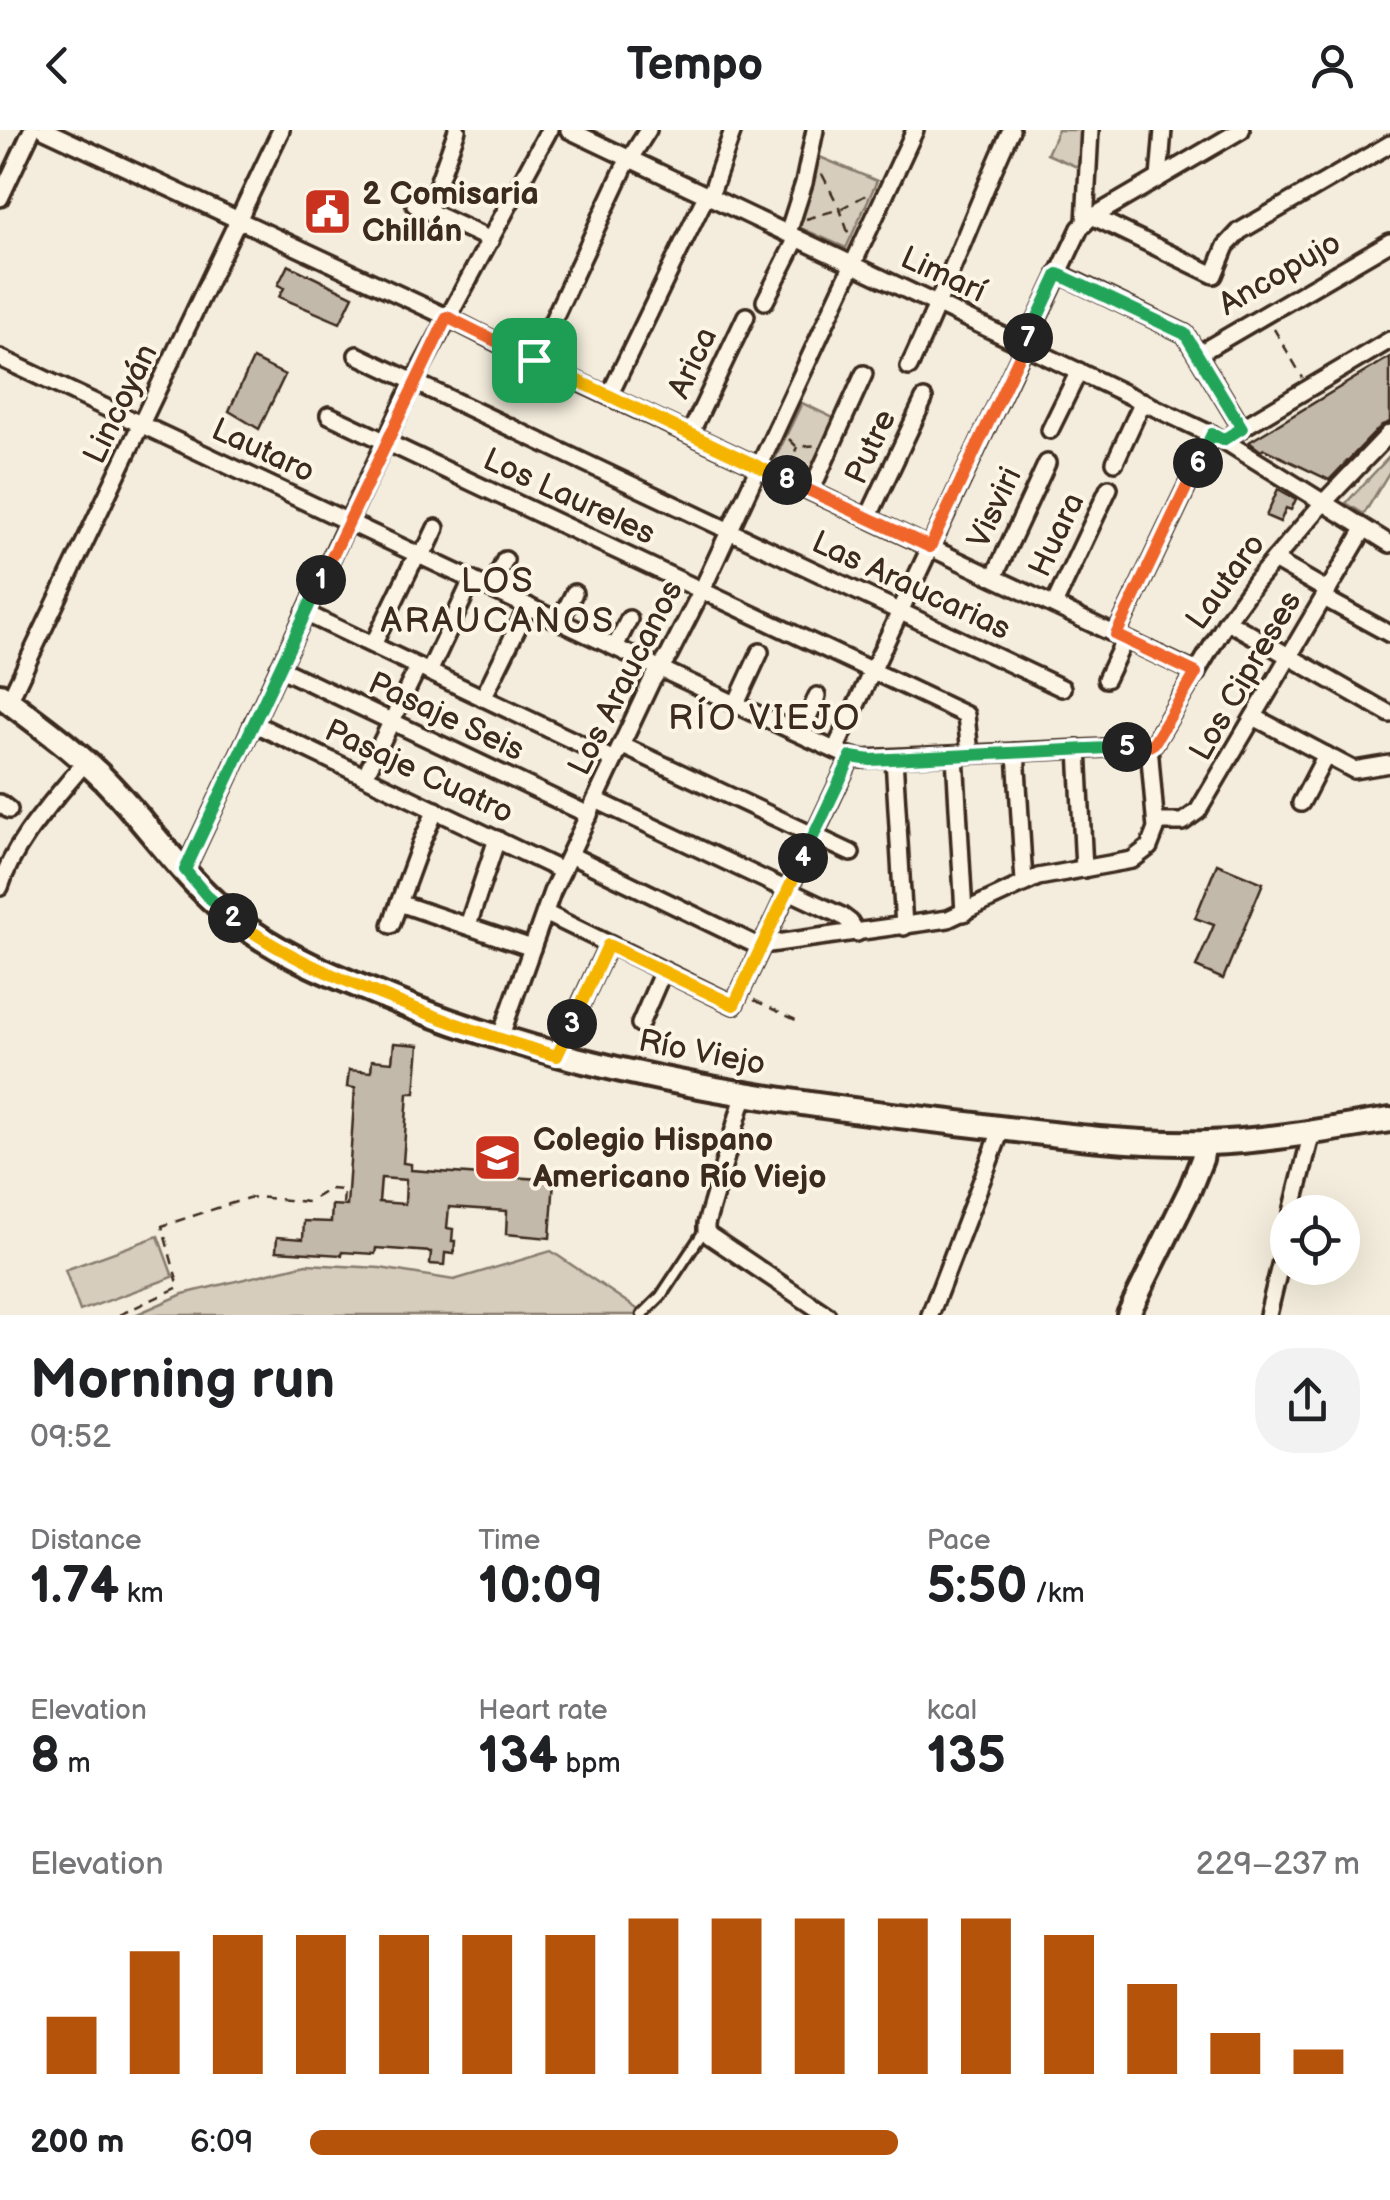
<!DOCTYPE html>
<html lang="en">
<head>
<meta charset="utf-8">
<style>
	body { margin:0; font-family:"Balsamiq Sans",sans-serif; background:#f2f2f2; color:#202124; height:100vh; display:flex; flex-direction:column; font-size:38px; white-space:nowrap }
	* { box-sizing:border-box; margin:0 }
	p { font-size:32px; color:#757577 }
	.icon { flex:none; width:55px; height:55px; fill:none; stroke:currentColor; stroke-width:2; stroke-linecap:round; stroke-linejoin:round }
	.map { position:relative; height:1185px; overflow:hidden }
	.panel { display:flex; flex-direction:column; background:#fff; flex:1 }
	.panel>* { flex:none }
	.buttons { position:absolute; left:1270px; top:1065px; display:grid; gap:20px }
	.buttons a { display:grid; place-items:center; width:90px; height:90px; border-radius:50%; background:#fff; box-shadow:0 10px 40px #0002; font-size:50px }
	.pin { position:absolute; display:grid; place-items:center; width:85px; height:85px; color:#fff; margin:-42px; border-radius:20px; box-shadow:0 5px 15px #0006 }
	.km { position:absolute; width:50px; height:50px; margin:-25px; border-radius:50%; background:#222; color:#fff; font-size:28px; line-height:50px; text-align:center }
	.round { display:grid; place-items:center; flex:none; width:105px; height:105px; border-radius:40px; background:#f2f2f2 }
	.head { display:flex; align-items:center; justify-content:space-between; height:170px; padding:0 30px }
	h1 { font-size:55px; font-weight:800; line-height:75px }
	.metrics { display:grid; grid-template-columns:repeat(3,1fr); gap:15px; height:170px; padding:10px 30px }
	.metrics div { display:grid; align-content:center }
	.metrics b { font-size:50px; font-weight:800 }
	.metrics small { font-size:28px; font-weight:400 }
	.metrics p { font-size:28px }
	.chart { height:280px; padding:20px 30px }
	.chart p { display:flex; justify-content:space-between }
	.chart svg { width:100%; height:180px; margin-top:10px; stroke:#b45309; stroke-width:6 }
	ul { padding:0 30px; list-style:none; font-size:32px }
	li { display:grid; grid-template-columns:160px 120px 1fr; align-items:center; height:75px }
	li i { height:25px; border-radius:12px; background:#b45309 }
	header { display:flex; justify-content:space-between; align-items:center; height:130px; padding:0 30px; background:#fff; font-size:45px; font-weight:800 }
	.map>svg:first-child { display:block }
	.green { fill:#d6cdbd; stroke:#887c6e; stroke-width:2.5 }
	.building { fill:#c3b9aa; stroke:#3b2a1e; stroke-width:2.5; fill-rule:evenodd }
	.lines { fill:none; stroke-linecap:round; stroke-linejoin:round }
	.service-casing { stroke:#3b2a1e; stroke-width:15 }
	.minor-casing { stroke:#3b2a1e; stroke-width:22 }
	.tertiary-casing { stroke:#3b2a1e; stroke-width:28 }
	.secondary-casing { stroke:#3b2a1e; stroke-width:30 }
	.path { stroke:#3b2a1e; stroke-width:2.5; stroke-dasharray:10 8; stroke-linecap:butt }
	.service { stroke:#fcf5e5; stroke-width:8 }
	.minor { stroke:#fcf5e5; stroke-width:15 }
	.tertiary { stroke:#fcf5e5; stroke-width:20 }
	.secondary { stroke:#fcf5e5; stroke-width:22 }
	.split-1-casing { stroke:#fff; stroke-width:20 }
	.split-2-casing { stroke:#fff; stroke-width:20 }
	.split-3-casing { stroke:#fff; stroke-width:20 }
	.split-4-casing { stroke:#fff; stroke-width:20 }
	.split-5-casing { stroke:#fff; stroke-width:20 }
	.split-6-casing { stroke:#fff; stroke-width:20 }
	.split-7-casing { stroke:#fff; stroke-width:20 }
	.split-8-casing { stroke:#fff; stroke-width:20 }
	.split-9-casing { stroke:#fff; stroke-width:20 }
	.split-1 { stroke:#f0652b; stroke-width:12 }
	.split-2 { stroke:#22a559; stroke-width:12 }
	.split-3 { stroke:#f5b400; stroke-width:12 }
	.split-4 { stroke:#f5b400; stroke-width:12 }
	.split-5 { stroke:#22a559; stroke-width:12 }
	.split-6 { stroke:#f0652b; stroke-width:12 }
	.split-7 { stroke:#22a559; stroke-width:12 }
	.split-8 { stroke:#f0652b; stroke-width:12 }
	.split-9 { stroke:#f5b400; stroke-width:12 }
	.labels { text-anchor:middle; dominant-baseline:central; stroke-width:8; stroke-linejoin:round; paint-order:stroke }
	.poi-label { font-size:32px; font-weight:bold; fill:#3b2a1e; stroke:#fcf5e5; text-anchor:start }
	.street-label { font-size:32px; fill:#3b2a1e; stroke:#fcf5e5 }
	.neighbourhood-label { font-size:35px; letter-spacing:2.5px; fill:#3b2a1e; stroke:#fcf5e5 }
</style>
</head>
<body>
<header><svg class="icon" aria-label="back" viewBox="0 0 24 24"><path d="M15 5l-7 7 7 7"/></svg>Tempo<svg class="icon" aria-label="person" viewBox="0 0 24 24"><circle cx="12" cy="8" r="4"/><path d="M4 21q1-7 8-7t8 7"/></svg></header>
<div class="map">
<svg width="1390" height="1185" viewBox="0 0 1390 1185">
	<rect width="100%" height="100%" fill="#f4eddd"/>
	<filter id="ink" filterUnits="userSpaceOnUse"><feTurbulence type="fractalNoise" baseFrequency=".01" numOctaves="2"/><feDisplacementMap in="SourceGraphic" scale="20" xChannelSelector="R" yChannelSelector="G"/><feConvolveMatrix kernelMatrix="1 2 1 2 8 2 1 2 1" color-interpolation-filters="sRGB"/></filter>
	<g filter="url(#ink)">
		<!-- green -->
		<g class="green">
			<path d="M1058 0H1083L1082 39 1047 24Z"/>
			<path d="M815 25 877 51 846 118 796 96Z"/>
			<path d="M802 273 840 291 813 347 775 329Z"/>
			<path d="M1390 326V341L1364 384 1346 373Z"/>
			<path d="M158 1106 173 1147 80 1181 65 1140Z"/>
			<path d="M551 1121 646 1185H135L183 1164 306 1134 380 1138 454 1150Z"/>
		</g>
		<!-- building -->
		<g class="building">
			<path d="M288 135 353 166 340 193 279 167 284 158 278 155Z"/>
			<path d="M1390 227V292L1382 295 1329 350 1264 319 1261 321 1249 312Z"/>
			<path d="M253 229 285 245 259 299 229 281Z"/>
			<path d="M1278 359 1296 369 1291 380 1286 378 1280 392 1266 386Z"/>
			<path d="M1217 734 1263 753 1223 849 1196 837 1214 795 1195 788Z"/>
			<path d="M394 913 419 915 415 963H408L403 1033 411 1034V1040L554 1050 550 1108 506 1104 507 1081 449 1077 447 1098 453 1099 452 1111H455L454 1124 445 1123 444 1135 430 1134 431 1122 376 1118 375 1124 342 1122V1125L276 1121 277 1107 303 1109 304 1091 331 1092 332 1075 347 1076 355 958 347 957 349 940 371 942 372 930 392 932ZM381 1048 406 1050 405 1074 379 1072Z"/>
		</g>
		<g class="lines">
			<defs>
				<path id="service" d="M642 1185 661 1166 706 1098"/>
				<g id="minor">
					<path d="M45 0 447 187 534 231 1197 543"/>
					<path d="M569 0 1223 310 1390 414"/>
					<path d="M1159 48 1163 0"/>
					<path d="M0 68 32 0"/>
					<path d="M415 75 491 110"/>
					<path d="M428 81 457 0"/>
					<path d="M1094 87 1214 145 1226 116 1240 101 1390 14"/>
					<path d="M1085 93 1090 0"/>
					<path d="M788 103 804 53 815 0"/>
					<path d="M1058 143 1185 204 1242 298"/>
					<path d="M765 171 797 108"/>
					<path d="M1198 224 1390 112"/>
					<path d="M357 225 1062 558"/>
					<path d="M0 228 765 588 843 624 861 629 1149 616 1154 613 1227 491 1255 452 1323 373 1390 303"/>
					<path d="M534 231 624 38 648 0"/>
					<path d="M909 237C946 159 975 78 1011 0"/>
					<path d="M609 266 702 74 713 58 733 0"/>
					<path d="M329 285 966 585 970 624"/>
					<path d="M1050 300 1079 241"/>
					<path d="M1235 302 1390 210"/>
					<path d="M690 304 746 186"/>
					<path d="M1115 332 1143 271"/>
					<path d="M811 361 864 244"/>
					<path d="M868 388 924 269"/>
					<path d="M1274 430 1328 461"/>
					<path d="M994 447 1047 333"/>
					<path d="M491 459 505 430"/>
					<path d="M1324 468 1390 504"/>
					<path d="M1054 475 1109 358"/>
					<path d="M305 483 614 630"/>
					<path d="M560 491 574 463"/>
					<path d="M1227 491 1390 584"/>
					<path d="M1116 505 1212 304"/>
					<path d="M373 515 412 434 428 415 436 398"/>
					<path d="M615 517 629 489"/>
					<path d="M279 538 589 685"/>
					<path d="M429 542 472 450"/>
					<path d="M1106 549 1125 509"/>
					<path d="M483 568 528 476"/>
					<path d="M9 571 281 0"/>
					<path d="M736 574 760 522"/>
					<path d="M1254 587 1354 640 1390 634"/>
					<path d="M253 593 562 741"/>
					<path d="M801 604 817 566"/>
					<path d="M621 615 851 723"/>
					<path d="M1078 618 1084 739"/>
					<path d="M835 620 1080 98 1089 89 1241 0"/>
					<path d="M1016 622 1024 752"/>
					<path d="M955 625 964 783"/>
					<path d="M894 628 904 797"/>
					<path d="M365 646 418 537"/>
					<path d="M596 670 842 786 850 792 857 803"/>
					<path d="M0 673 9 680"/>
					<path d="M1301 673 1326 625"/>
					<path d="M1156 692H1183L1198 681 1364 399"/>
					<path d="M570 725 752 813 762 815 948 789 1038 747 1132 730 1149 717 1156 699 1149 616"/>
					<path d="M185 740 414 251 549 0"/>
					<path d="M0 757C15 709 54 671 85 632"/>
					<path d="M399 773 532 818"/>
					<path d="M545 783 734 875 851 627"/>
					<path d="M391 795 421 713 436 680"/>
					<path d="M468 795 497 709"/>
					<path d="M640 894 663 841"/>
					<path d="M500 908 552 762 651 552 669 525 702 460 915 0"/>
					<path d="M557 926 608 815"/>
					<path d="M744 966 706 1094V1101L710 1106 827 1185"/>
					<path d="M1292 1082 1312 1002"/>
					<path d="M930 1185 1002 998"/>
					<path d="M1268 1185 1288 1102"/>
				</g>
				<path id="tertiary" d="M1128 1185 1190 1059 1202 1029 1205 1013"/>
				<path id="secondary" d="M0 565C40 595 83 625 117 663 159 709 196 764 249 800 290 829 339 848 386 867 566 941 757 970 950 992 1035 1002 1122 1015 1208 1013 1269 1011 1330 999 1390 990"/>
			</defs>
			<!-- service casing -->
			<use href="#service" class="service-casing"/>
			<!-- minor casing -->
			<use href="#minor" class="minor-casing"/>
			<!-- tertiary casing -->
			<use href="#tertiary" class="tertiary-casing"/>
			<!-- secondary casing -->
			<use href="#secondary" class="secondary-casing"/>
			<!-- path -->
			<g class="path">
				<path d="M822 44 840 79 849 105"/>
				<path d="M806 89 840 79 868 64"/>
				<path d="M1274 199 1303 248"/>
				<path d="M789 309 797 317 818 315"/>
				<path d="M788 338 797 317"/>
				<path d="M754 870 798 891"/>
				<path d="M119 1185 179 1157 162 1096 248 1068 256 1067 308 1072 329 1059 344 1060 343 1076"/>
			</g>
			<!-- service -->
			<use href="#service" class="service"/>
			<!-- minor -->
			<use href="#minor" class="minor"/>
			<!-- tertiary -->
			<use href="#tertiary" class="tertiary"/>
			<!-- secondary -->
			<use href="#secondary" class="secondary"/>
		</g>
	</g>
	<g class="lines" filter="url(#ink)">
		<defs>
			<path id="split-1" d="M321 450 447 187 534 230"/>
			<path id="split-2" d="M233 788 206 765 185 740 321 450"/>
			<path id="split-3" d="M233 788C276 821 326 843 376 863 435 887 495 909 557 926L572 894"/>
			<path id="split-4" d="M572 894 608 815 734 875 803 728"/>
			<path id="split-5" d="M803 728 851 627 871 630 1127 617"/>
			<path id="split-6" d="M1127 617 1149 616 1154 613 1196 543 1116 505 1198 333"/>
			<path id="split-7" d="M1028 208 1058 144 1185 204 1242 298 1223 310 1212 304 1198 333"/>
			<path id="split-8" d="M787 350 930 417 1028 208"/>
			<path id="split-9" d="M534 230 787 350"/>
		</defs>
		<!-- split-1 casing -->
		<use href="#split-1" class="split-1-casing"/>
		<!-- split-2 casing -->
		<use href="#split-2" class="split-2-casing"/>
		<!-- split-3 casing -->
		<use href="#split-3" class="split-3-casing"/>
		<!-- split-4 casing -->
		<use href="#split-4" class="split-4-casing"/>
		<!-- split-5 casing -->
		<use href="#split-5" class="split-5-casing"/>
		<!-- split-6 casing -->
		<use href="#split-6" class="split-6-casing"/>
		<!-- split-7 casing -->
		<use href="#split-7" class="split-7-casing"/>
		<!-- split-8 casing -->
		<use href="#split-8" class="split-8-casing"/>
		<!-- split-9 casing -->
		<use href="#split-9" class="split-9-casing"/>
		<!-- split-1 -->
		<use href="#split-1" class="split-1"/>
		<!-- split-2 -->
		<use href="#split-2" class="split-2"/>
		<!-- split-3 -->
		<use href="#split-3" class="split-3"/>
		<!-- split-4 -->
		<use href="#split-4" class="split-4"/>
		<!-- split-5 -->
		<use href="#split-5" class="split-5"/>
		<!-- split-6 -->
		<use href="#split-6" class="split-6"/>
		<!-- split-7 -->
		<use href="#split-7" class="split-7"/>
		<!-- split-8 -->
		<use href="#split-8" class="split-8"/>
		<!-- split-9 -->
		<use href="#split-9" class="split-9"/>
	</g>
	<!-- icons -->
	<defs>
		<symbol id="civic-square" viewBox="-11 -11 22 22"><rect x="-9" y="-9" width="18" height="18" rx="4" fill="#c8321e" stroke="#fcf5e5"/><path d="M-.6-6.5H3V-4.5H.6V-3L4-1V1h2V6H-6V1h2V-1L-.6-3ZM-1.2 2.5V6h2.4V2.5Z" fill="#fff"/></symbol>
		<symbol id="school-square" viewBox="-11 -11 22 22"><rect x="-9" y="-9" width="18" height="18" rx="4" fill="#c8321e" stroke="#fcf5e5"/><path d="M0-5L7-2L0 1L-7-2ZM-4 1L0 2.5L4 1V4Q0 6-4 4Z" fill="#fff"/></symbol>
	</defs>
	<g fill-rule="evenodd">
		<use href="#civic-square" x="300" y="54" width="55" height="55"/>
		<use href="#school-square" x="470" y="1000" width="55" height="55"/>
	</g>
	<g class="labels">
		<!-- poi labels -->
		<g class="poi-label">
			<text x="362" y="64">2 Comisaria<tspan x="362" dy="37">Chillán</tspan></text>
			<text x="533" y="1010">Colegio Hispano<tspan x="533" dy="37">Americano Río Viejo</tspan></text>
		</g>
		<!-- street labels -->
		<g class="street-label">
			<text transform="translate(1280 144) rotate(-30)">Ancopujo</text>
			<text transform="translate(943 145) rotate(25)">Limarí</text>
			<text transform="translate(693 233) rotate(-65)">Arica</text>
			<text transform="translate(121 274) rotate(-64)">Lincoyán</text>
			<text transform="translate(871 317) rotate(-65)">Putre</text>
			<text transform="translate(263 321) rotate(25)">Lautaro</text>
			<text transform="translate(569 367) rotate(25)">Los Laureles</text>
			<text transform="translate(995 378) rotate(-65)">Visviri</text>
			<text transform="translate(1057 405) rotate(-65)">Huara</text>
			<text transform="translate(1226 452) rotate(-54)">Lautaro</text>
			<text transform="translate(911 456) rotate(25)">Las Araucarias</text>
			<text transform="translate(1246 546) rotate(-60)">Los Cipreses</text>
			<text transform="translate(626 548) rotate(-63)">Los Araucanos</text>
			<text transform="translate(446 587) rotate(25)">Pasaje Seis</text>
			<text transform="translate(419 642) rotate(25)">Pasaje Cuatro</text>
			<text transform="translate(702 923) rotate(11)">Río Viejo</text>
		</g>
		<!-- neighbourhood labels -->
		<g class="neighbourhood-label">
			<text x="498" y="451">LOS<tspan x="498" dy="40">ARAUCANOS</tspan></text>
			<text x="765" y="588">RÍO VIEJO</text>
		</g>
	</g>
</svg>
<div class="buttons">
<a><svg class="icon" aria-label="locate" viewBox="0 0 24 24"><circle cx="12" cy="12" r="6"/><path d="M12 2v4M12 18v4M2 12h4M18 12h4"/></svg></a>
</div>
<div class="pin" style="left:534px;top:230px;background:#1e9e55"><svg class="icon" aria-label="arrive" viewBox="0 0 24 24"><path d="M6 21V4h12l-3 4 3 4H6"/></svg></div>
<b class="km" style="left:321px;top:450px">1</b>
<b class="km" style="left:233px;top:788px">2</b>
<b class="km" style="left:572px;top:894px">3</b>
<b class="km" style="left:803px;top:728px">4</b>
<b class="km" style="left:1127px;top:617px">5</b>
<b class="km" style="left:1198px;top:333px">6</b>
<b class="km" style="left:1028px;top:208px">7</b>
<b class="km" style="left:787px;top:350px">8</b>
</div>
<section class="panel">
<div class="head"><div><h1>Morning run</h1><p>09:52</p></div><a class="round"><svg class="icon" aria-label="share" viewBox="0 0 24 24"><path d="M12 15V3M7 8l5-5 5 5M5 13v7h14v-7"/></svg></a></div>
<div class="metrics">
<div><p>Distance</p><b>1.74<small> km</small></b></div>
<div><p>Time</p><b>10:09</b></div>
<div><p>Pace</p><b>5:50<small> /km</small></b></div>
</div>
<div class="metrics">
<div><p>Elevation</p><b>8<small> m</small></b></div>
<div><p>Heart rate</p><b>134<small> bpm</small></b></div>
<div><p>kcal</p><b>135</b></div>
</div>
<div class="chart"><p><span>Elevation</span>229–237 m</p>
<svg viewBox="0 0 160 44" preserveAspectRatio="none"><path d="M5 44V30M15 44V14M25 44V10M35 44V10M45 44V10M55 44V10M65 44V10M75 44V6M85 44V6M95 44V6M105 44V6M115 44V6M125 44V10M135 44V22M145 44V34M155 44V38"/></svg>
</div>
<ul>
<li><b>200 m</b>6:09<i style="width:56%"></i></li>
</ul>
</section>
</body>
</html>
